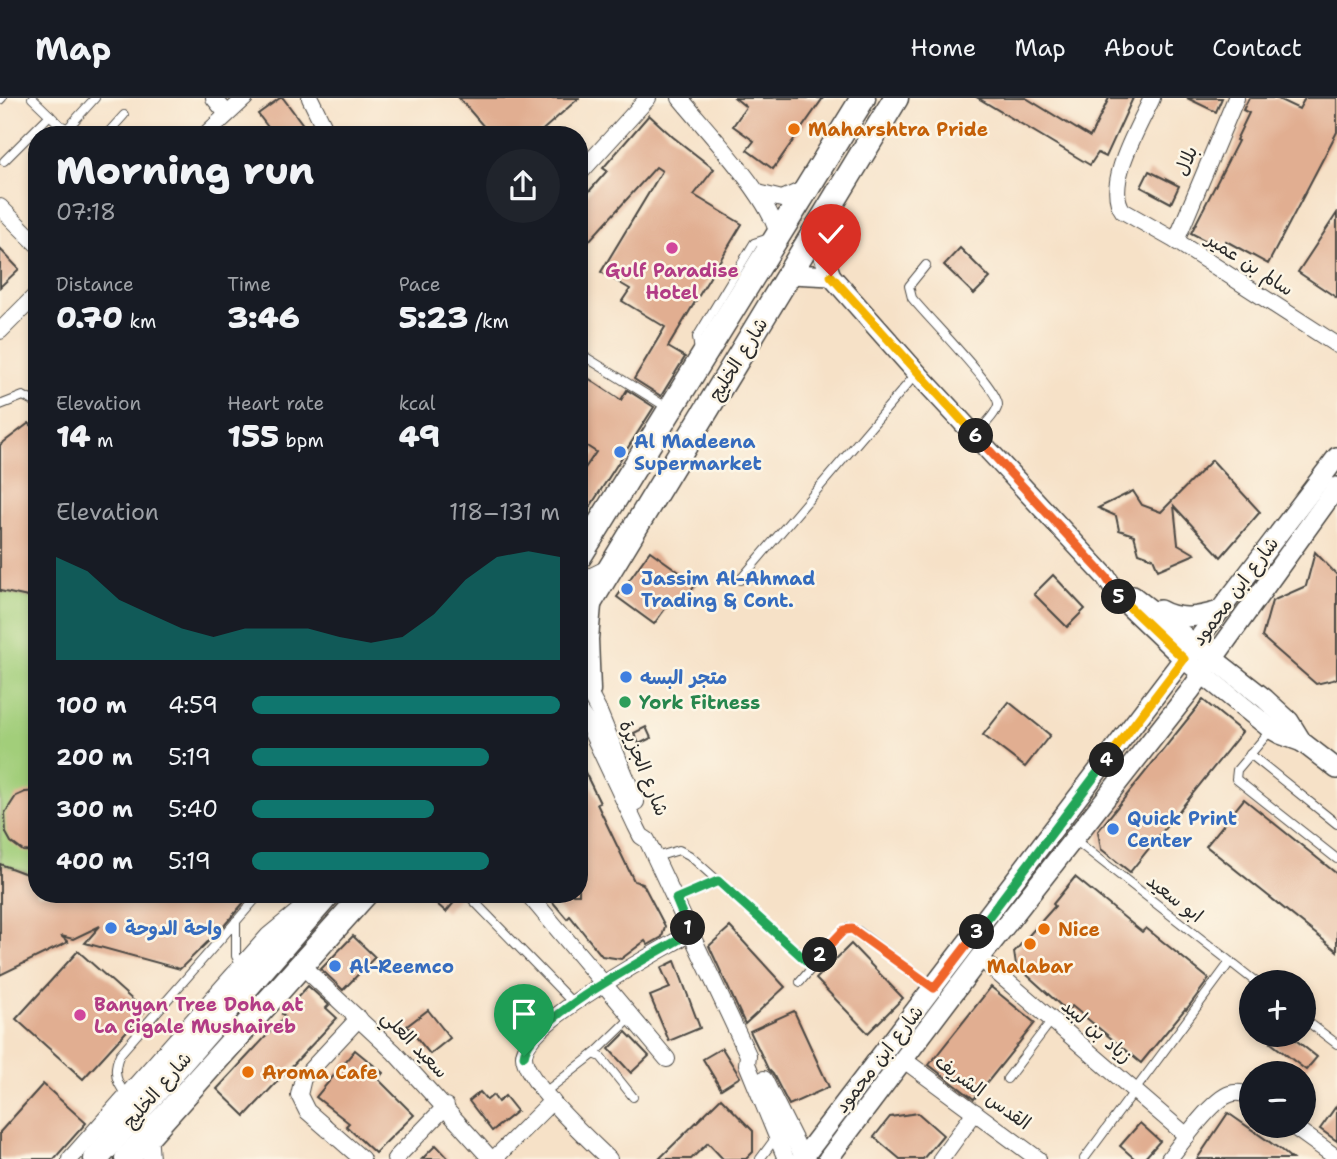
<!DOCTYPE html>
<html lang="en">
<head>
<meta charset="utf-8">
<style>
	body { margin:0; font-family:"Shantell Sans","Playpen Sans Arabic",sans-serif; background:#20242c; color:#f1f3f6; height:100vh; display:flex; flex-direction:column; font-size:26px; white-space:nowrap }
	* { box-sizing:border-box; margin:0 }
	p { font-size:23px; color:#9ea1a6 }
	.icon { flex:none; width:38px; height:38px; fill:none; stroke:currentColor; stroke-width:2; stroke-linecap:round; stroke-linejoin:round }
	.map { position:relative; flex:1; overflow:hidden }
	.side { position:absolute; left:28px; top:28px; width:560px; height:777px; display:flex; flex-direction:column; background:#171b24; border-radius:28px; box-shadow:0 4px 10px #0003 }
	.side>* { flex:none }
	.controls { position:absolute; left:1239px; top:872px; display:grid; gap:14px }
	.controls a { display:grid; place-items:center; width:77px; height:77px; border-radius:50%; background:#171b24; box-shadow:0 4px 10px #0003; font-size:35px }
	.pin { position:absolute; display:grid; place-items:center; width:60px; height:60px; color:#fff; margin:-72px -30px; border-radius:50% 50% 50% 0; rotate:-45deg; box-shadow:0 0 7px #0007 }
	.pin .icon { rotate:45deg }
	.km { position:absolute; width:35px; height:35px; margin:-18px; border-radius:50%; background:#222; color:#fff; font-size:19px; line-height:35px; text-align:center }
	.round { display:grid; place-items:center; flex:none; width:74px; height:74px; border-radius:37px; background:#20242c }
	.headline { display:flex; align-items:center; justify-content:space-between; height:119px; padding:0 28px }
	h1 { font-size:38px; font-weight:800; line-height:52px }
	.stats { display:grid; grid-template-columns:repeat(3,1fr); gap:10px; height:119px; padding:7px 28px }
	.stats div { display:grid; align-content:center }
	.stats b { font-size:30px; font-weight:800 }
	.stats small { font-size:19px; font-weight:400 }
	.stats p { font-size:19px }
	.chart { height:196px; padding:14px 28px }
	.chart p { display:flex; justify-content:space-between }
	.chart svg { width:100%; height:126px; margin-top:7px; fill:#0f766e; opacity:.7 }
	ul { padding:0 28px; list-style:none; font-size:23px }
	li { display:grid; grid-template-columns:112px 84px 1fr; align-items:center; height:52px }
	li i { height:18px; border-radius:9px; background:#0f766e }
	header { display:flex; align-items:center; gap:42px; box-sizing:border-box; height:98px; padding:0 35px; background:#171b24; border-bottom:2px solid #363941 }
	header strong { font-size:33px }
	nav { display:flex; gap:38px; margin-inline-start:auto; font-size:24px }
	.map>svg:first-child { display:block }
	.green { fill:#a2ce7a; stroke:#667c52; stroke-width:2 }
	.building { fill:#e1ae91 }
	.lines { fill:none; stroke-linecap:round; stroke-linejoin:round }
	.service-casing { stroke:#494642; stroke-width:10 }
	.minor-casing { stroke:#494642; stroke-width:18 }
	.tertiary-casing { stroke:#494642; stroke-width:22 }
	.primary-casing { stroke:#494642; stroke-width:27 }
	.service { stroke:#fff; stroke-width:8 }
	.minor { stroke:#fff; stroke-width:16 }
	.tertiary { stroke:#fff; stroke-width:19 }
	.primary { stroke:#fff; stroke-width:24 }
	.split-1-casing { stroke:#fff; stroke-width:14 }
	.split-2-casing { stroke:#fff; stroke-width:14 }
	.split-3-casing { stroke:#fff; stroke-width:14 }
	.split-4-casing { stroke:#fff; stroke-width:14 }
	.split-5-casing { stroke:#fff; stroke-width:14 }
	.split-6-casing { stroke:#fff; stroke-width:14 }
	.split-7-casing { stroke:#fff; stroke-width:14 }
	.split-1 { stroke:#22a559; stroke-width:9 }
	.split-2 { stroke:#22a559; stroke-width:9 }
	.split-3 { stroke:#f0652b; stroke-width:9 }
	.split-4 { stroke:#22a559; stroke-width:9 }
	.split-5 { stroke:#f5b400; stroke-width:9 }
	.split-6 { stroke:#f0652b; stroke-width:9 }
	.split-7 { stroke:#f5b400; stroke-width:9 }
	.food-dot { fill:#e8710a; stroke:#fcf5e5; stroke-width:2.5 }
	.hotel-dot { fill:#d1479c; stroke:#fcf5e5; stroke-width:2.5 }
	.shop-dot { fill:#3f7fe0; stroke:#fcf5e5; stroke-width:2.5 }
	.leisure-dot { fill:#2e9e5b; stroke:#fcf5e5; stroke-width:2.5 }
	.labels { text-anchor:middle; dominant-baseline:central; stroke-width:5; stroke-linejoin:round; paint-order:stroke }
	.food-label { font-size:19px; font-weight:bold; fill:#c56008; stroke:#fcf5e5; text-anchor:start }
	.street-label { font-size:19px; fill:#2b2b2b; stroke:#fcf5e5 }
	.hotel-label { font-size:19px; font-weight:bold; fill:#b23c85; stroke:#fcf5e5 }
	.shop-label { font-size:19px; font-weight:bold; fill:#366cbe; stroke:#fcf5e5; text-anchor:start }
	.leisure-label { font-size:19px; font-weight:bold; fill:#27864d; stroke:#fcf5e5; text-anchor:start }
</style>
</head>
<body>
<header>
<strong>Map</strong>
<nav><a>Home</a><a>Map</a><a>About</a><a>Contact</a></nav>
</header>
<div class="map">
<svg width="1337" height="1061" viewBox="0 0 1337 1061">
	<rect width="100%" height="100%" fill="#fcf5e5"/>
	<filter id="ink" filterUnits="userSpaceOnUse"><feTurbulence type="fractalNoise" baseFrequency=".0143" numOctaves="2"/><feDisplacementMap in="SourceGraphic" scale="14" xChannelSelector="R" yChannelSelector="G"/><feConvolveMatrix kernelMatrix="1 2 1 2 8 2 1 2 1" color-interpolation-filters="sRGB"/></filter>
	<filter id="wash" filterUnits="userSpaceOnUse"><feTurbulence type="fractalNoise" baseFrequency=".00686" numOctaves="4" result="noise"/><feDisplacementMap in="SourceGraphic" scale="28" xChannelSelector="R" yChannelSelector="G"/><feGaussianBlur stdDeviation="1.57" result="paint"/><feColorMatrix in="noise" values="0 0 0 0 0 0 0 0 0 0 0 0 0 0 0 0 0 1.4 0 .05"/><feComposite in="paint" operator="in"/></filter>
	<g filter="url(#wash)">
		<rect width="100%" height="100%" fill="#f6e1c7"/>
		<!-- green -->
		<path class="green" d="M0 493 37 501V778L0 766Z"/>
		<g id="blocks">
			<!-- building -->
			<g class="building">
				<path d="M280 0H283L307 32 300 37H274L258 16Z"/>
				<path d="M459 0H579L537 37H491Z"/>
				<path d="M735 0H823L773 71 747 52 754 43 733 28 746 9Z"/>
				<path d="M978 0H1026L1090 39 1109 0H1133L1106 59 1098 55 1090 67Z"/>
				<path d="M1187 0H1222L1216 14Z"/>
				<path d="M1249 0H1276L1299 11 1305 0H1337V34L1268 166 1226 143 1222 151 1191 135 1238 43 1236 42 1249 15 1243 12Z"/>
				<path d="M649 17 673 39 714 71 694 97 742 126 668 249 685 259 661 298 634 281 665 229 622 203 630 191 601 174 662 73 656 69 579 154V105L607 73 603 70Z"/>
				<path d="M1149 73 1179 88 1171 105 1141 89Z"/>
				<path d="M1337 115V200L1298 174Z"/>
				<path d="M960 150 990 180 974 196 944 167Z"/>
				<path d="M0 151 19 171 0 189Z"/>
				<path d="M579 274 621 302 627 292 654 309 579 426V379L596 354 579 343Z"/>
				<path d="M29 325 37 333V501L0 493V347Z"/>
				<path d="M1212 362 1260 414 1221 459 1174 408 1178 446 1195 456 1158 472 1153 460 1139 455 1134 437 1119 432 1116 418 1098 410 1133 393 1142 407 1161 414Z"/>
				<path d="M650 453 696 486 679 510 670 504 654 526 617 499Z"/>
				<path d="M1315 454 1337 477V581L1316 586 1262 539 1272 503 1306 488Z"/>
				<path d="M1053 477 1085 511 1067 529 1034 496Z"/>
				<path d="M1203 602 1242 634 1130 774 1101 751 1098 733Z"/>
				<path d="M1009 604 1050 637 1025 669 983 637Z"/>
				<path d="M646 629 651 640 639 646 634 635Z"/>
				<path d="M579 662 600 705 597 706 634 783 643 786 665 828 662 839 648 847 645 843 621 861 602 858 570 818 567 821 546 796H579Z"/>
				<path d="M37 693V754L23 753 11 744 6 735 5 715 16 698 25 694Z"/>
				<path d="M1244 701 1337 776V853L1206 748Z"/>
				<path d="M0 766 37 780V796H251L223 829 180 871 85 845 100 828 73 841 61 838 68 844 0 877Z"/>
				<path d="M1075 779 1142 834 1146 830 1209 881 1186 912 1185 911 1141 965 1072 908 1067 913 1016 867 1014 854 1055 808 1053 806Z"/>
				<path d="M426 796H461L446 814Z"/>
				<path d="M730 829 785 889 745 926 709 848Z"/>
				<path d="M353 838 375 859 343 892 321 871Z"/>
				<path d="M851 846 903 900 868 935 816 881Z"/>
				<path d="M78 853 145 913 83 981 16 921Z"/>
				<path d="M675 863 700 930 669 943 650 898 670 890 661 870Z"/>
				<path d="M308 888 329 907 326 910 337 920 245 1018 217 991 285 918 282 916Z"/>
				<path d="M991 889 1035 925 974 1001 929 967Z"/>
				<path d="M428 912 450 940 430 956 407 928Z"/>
				<path d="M794 913 829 989 789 1007 773 976 768 971 750 933Z"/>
				<path d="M626 934 649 958 631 975 609 951Z"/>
				<path d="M1278 936H1288L1317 959 1306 972 1271 945Z"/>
				<path d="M722 950 740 979 721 991 703 961Z"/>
				<path d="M355 952 383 975 378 981 414 1017 375 1055 346 1028 349 1025 316 999Z"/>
				<path d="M43 986 86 1025 54 1061H0V1034Z"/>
				<path d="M480 994 487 1002 493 997 498 1004 505 998 517 1013 492 1033 469 1003Z"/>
				<path d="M721 1000 753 1033V1054L746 1061H723L708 1045 691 1061H659Z"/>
				<path d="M1337 1007V1043L1320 1031Z"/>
				<path d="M918 1015 943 1037 923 1061H900L874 1039 890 1019Z"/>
				<path d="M1228 1015 1281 1052 1292 1061H1197Z"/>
				<path d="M1140 1025 1160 1043 1144 1061H1135L1120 1048Z"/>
				<path d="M436 1047 449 1061H422Z"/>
			</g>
		</g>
	</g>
	<g filter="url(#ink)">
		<use href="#blocks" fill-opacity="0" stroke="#494642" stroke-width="2"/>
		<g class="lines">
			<defs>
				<g id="service">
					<path d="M32 0 60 27 82 37"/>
					<path d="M0 2 2 0"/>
					<path d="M67 31 95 0"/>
					<path d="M106 37 124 17"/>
					<path d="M4 63 50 17"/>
					<path d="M926 167 909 188 912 200C925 217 1000 292 998 307 996 317 982 329 975 337"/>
					<path d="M699 254 697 239 754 145 772 139"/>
					<path d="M579 255 668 310"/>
					<path d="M0 307 23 298 37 305"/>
					<path d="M740 482 917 275"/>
					<path d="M1270 633 1237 672 1236 681 1337 761"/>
					<path d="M1250 656 1337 726"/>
					<path d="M1075 742 1256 884"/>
					<path d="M656 759 679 752 689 757 812 867"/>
					<path d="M470 799 573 905"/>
					<path d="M676 801 718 784"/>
					<path d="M236 823V858L241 867"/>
					<path d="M800 884 840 836 848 830 858 833 932 889"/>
					<path d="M1304 921 1337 946"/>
					<path d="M594 956 601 959 633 999"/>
					<path d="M1007 981 1052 922"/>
					<path d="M545 994 594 956 631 920"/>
					<path d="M127 997C115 985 113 971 120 956L260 796"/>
					<path d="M760 1061 777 1038"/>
					<path d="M1084 1061 1230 864"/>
				</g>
				<g id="minor">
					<path d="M214 0 227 16"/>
					<path d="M310 0 328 37"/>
					<path d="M680 0C707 33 770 99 778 137"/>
					<path d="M1152 0C1140 27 1103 87 1123 113L1176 143 1337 247"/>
					<path d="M205 37 245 0"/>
					<path d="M579 76 648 0"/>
					<path d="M758 95 782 101 807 90"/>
					<path d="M0 109 37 146"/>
					<path d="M1176 143 1236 0"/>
					<path d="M0 233 37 196"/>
					<path d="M579 484 608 470"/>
					<path d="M583 584 599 614 636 704"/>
					<path d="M579 613 587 624 636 728 641 738 647 742 748 957 747 966 786 1061"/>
					<path d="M528 796 667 961"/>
					<path d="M980 860 1187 1038"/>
					<path d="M301 867 394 954 491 1061"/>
					<path d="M359 920 303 980 299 997 307 1013 362 1061"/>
					<path d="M904 962 1038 1061"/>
					<path d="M764 981 804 1061"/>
					<path d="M1291 1027 1337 1060"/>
					<path d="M149 1036 151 1061"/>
					<path d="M70 1061 268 838 313 801"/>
					<path d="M395 1061 446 1008"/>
					<path d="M494 1061 552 1003"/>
					<path d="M609 1061C591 1044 524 982 524 958 524 924 660 853 690 835"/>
					<path d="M941 1061 975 1014"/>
					<path d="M1169 1061C1181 1045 1213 1001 1230 996 1238 993 1244 995 1251 999"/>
				</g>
				<g id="tertiary">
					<path d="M815 135 831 178 917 275 1106 479 1119 499 1184 561 1271 631 1280 636 1302 644"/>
					<path d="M791 176 831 178"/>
					<path d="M1133 498 1265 601 1289 623 1302 644 1337 671"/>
					<path d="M1160 512C1179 523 1199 519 1219 513"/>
					<path d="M802 1061 1337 359"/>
					<path d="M828 1061 980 860 1190 593 1337 389"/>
				</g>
				<g id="primary">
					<path d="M579 459 863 0"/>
					<path d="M579 522 896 0"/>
					<path d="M588 592 586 541 589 507"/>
					<path d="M96 1061 328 796"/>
					<path d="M127 1061 365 796"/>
				</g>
			</defs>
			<!-- service casing -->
			<use href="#service" class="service-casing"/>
			<!-- minor casing -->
			<use href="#minor" class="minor-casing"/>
			<!-- tertiary casing -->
			<use href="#tertiary" class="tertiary-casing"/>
			<!-- primary casing -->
			<use href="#primary" class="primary-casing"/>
			<!-- service -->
			<use href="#service" class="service"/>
			<!-- minor -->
			<use href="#minor" class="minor"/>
			<!-- tertiary -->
			<use href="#tertiary" class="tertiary"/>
			<!-- primary -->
			<use href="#primary" class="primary"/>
		</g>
	</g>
	<g class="lines" filter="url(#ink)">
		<defs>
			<path id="split-1" d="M524 958C529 920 656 856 690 835L688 830"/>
			<path id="split-2" d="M688 830 676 801 718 783 811 867 820 857"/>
			<path id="split-3" d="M820 857 844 832 852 831 934 890 977 834"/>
			<path id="split-4" d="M977 834 1107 662"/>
			<path id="split-5" d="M1107 662 1184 561 1119 499"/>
			<path id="split-6" d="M976 338 1106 479 1119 499"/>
			<path id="split-7" d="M831 178 976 338"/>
		</defs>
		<!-- split-1 casing -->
		<use href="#split-1" class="split-1-casing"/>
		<!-- split-2 casing -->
		<use href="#split-2" class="split-2-casing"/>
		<!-- split-3 casing -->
		<use href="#split-3" class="split-3-casing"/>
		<!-- split-4 casing -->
		<use href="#split-4" class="split-4-casing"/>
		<!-- split-5 casing -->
		<use href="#split-5" class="split-5-casing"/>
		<!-- split-6 casing -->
		<use href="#split-6" class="split-6-casing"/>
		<!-- split-7 casing -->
		<use href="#split-7" class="split-7-casing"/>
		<!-- split-1 -->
		<use href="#split-1" class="split-1"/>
		<!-- split-2 -->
		<use href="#split-2" class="split-2"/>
		<!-- split-3 -->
		<use href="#split-3" class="split-3"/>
		<!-- split-4 -->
		<use href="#split-4" class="split-4"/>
		<!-- split-5 -->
		<use href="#split-5" class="split-5"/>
		<!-- split-6 -->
		<use href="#split-6" class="split-6"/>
		<!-- split-7 -->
		<use href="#split-7" class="split-7"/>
	</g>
	<!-- markers -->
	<g class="food-dot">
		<circle cx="794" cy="31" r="7"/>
		<circle cx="1044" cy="831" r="7"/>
		<circle cx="1030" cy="846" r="7"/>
		<circle cx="248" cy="974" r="7"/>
	</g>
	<g class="hotel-dot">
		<circle cx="672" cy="150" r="7"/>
		<circle cx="80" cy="917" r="7"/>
	</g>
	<g class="shop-dot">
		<circle cx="620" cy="354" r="7"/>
		<circle cx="627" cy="491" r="7"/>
		<circle cx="626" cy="579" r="7"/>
		<circle cx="1113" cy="731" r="7"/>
		<circle cx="111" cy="830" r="7"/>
		<circle cx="335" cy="868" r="7"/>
	</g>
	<circle class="leisure-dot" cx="625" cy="604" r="7"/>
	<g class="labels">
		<!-- food labels -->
		<g class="food-label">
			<text x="808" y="31">Maharshtra Pride</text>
			<text x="1058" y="831">Nice</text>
			<text x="1030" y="868" text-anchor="middle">Malabar</text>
			<text x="262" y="974">Aroma Cafe</text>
		</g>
		<!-- street labels -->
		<g class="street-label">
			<text transform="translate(1186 63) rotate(-67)">بلال</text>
			<text transform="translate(1250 166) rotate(33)">سالم بن عمير</text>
			<text transform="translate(738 261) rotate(-58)">شارع الخليج</text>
			<text transform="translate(1235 493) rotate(-53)">شارع ابن محمود</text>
			<text transform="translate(644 670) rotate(68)">شارع الجزيرة</text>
			<text transform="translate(1175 800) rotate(38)">ابو سعيد</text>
			<text transform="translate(1097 933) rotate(41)">زياد بن لبيد</text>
			<text transform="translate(415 946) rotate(46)">سعيد العلي</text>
			<text transform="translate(879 961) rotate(-52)">شارع ابن محمود</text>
			<text transform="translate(157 992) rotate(-49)">شارع الخليج</text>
			<text transform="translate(983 994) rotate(36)">القدس الشريف</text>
		</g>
		<!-- hotel labels -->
		<g class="hotel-label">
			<text x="672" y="172">Gulf Paradise<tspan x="672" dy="22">Hotel</tspan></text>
			<text x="94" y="906" text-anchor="start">Banyan Tree Doha at<tspan x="94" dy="22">La Cigale Mushaireb</tspan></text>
		</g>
		<!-- shop labels -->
		<g class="shop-label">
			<text x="634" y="343">Al Madeena<tspan x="634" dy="22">Supermarket</tspan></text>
			<text x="641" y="480">Jassim Al-Ahmad<tspan x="641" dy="22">Trading &amp; Cont.</tspan></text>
			<text x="640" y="579">متجر البسه</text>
			<text x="1127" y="720">Quick Print<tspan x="1127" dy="22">Center</tspan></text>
			<text x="125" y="830">واحة الدوحة</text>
			<text x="349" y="868">Al-Reemco</text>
		</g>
		<!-- leisure labels -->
		<g class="leisure-label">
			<text x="639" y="604">York Fitness</text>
		</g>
	</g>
</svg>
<div class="controls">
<a>+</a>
<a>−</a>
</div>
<div class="pin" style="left:524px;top:958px;background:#1e9e55"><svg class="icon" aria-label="arrive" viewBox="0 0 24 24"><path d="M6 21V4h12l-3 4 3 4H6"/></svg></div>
<div class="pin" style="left:831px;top:178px;background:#d93025"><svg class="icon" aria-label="check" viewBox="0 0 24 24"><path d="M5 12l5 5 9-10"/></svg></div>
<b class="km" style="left:688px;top:830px">1</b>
<b class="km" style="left:820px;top:857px">2</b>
<b class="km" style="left:977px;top:834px">3</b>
<b class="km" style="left:1107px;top:662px">4</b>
<b class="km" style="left:1119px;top:499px">5</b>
<b class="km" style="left:976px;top:338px">6</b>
<section class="side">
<div class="headline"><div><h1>Morning run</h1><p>07:18</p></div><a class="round"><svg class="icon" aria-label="share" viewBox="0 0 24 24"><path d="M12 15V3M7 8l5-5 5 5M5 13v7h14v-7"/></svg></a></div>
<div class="stats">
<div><p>Distance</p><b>0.70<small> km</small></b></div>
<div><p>Time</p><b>3:46</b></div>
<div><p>Pace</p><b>5:23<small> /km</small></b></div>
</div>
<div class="stats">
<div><p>Elevation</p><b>14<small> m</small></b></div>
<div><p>Heart rate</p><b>155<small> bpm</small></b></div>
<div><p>kcal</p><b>49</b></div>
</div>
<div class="chart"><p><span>Elevation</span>118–131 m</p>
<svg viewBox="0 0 160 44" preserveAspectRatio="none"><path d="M0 44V8L10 13L20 23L30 28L40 33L50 36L60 33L70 33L80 33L90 36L100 38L110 36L120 28L130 16L140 8L150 6L160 8V44z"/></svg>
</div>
<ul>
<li><b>100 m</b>4:59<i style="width:100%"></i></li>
<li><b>200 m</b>5:19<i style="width:77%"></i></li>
<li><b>300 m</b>5:40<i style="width:59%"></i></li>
<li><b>400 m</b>5:19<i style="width:77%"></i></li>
</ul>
</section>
</div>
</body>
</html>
